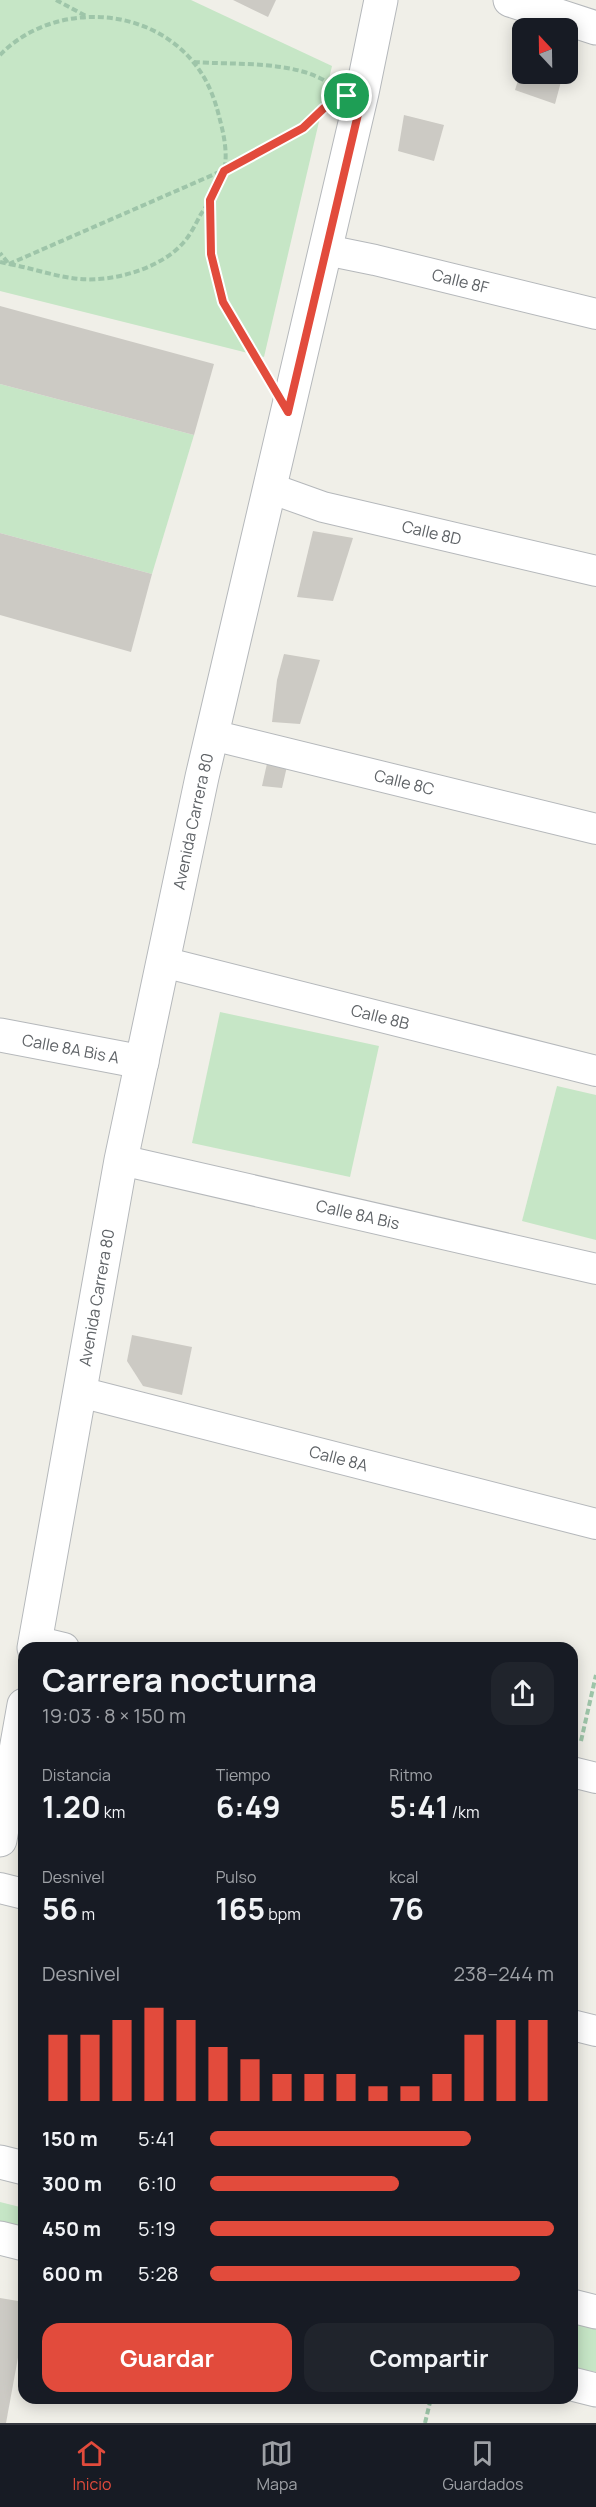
<!DOCTYPE html>
<html lang="es">
<head>
<meta charset="utf-8">
<style>
	body { margin:0; font-family:Manrope,sans-serif; background:#20242c; color:#f1f3f6; height:100vh; display:flex; flex-direction:column; font-size:22px; white-space:nowrap }
	* { box-sizing:border-box; margin:0 }
	p { font-size:20px; color:#9ea1a6 }
	.icon { flex:none; width:33px; height:33px; fill:none; stroke:currentColor; stroke-width:2; stroke-linecap:round; stroke-linejoin:round }
	.map { position:relative; flex:1; overflow:hidden }
	.details { position:absolute; left:18px; top:1642px; width:560px; height:762px; display:flex; flex-direction:column; background:#171b24; border-radius:18px; box-shadow:0 3px 15px #0003 }
	.details>* { flex:none }
	.needle { width:39px; rotate:338deg }
	.controls { position:absolute; left:512px; top:18px; display:grid; gap:12px }
	.controls a { display:grid; place-items:center; width:66px; height:66px; border-radius:12px; background:#171b24; box-shadow:0 3px 15px #0003; font-size:30px }
	.pin { position:absolute; display:grid; place-items:center; width:51px; height:51px; color:#fff; margin:-26px; border:3px solid #fff; border-radius:50%; box-shadow:0 2px 6px #0007 }
	.round { display:grid; place-items:center; flex:none; width:63px; height:63px; border-radius:18px; background:#20242c }
	.summary { display:flex; align-items:center; justify-content:space-between; height:102px; padding:0 24px }
	h1 { font-size:33px; font-weight:700; line-height:45px }
	.stats { display:grid; grid-template-columns:repeat(3,1fr); gap:9px; height:102px; padding:6px 24px }
	.stats div { display:grid; align-content:center }
	.stats b { font-size:30px; font-weight:700 }
	.stats small { font-size:16px; font-weight:400 }
	.stats p { font-size:16px }
	.chart { height:168px; padding:12px 24px }
	.chart p { display:flex; justify-content:space-between }
	.chart svg { width:100%; height:108px; margin-top:6px; stroke:#e24b3c; stroke-width:6 }
	.primary-button { display:flex; gap:12px; margin-top:auto; padding:12px 24px }
	.primary-button a { flex:1; height:69px; border-radius:18px; background:#e24b3c; color:#fff; font-size:24px; font-weight:700; line-height:69px; text-align:center }
	.primary-button a+a { background:#20242c; color:#f1f3f6 }
	ul { padding:0 24px; list-style:none; font-size:20px }
	li { display:grid; grid-template-columns:96px 72px 1fr; align-items:center; height:45px }
	li i { height:15px; border-radius:8px; background:#e24b3c }
	.menu { display:flex; justify-content:space-around; align-items:center; height:84px; border-top:2px solid #363941; background:#171b24; font-size:16px; color:#9ea1a6 }
	.menu a { display:grid; justify-items:center; gap:3px }
	.menu .current { color:#e24b3c }
	.map>svg:first-child { display:block }
	.green { fill:#c6e6c6 }
	.building { fill:#cccac4 }
	.lines { fill:none; stroke-linecap:round; stroke-linejoin:round }
	.minor-casing { stroke:#b5b8bb; stroke-width:32 }
	.tertiary-casing { stroke:#b5b8bb; stroke-width:35 }
	.path { stroke:#9ec5a9; stroke-width:4; stroke-dasharray:6 3; stroke-linecap:butt }
	.minor { stroke:#fff; stroke-width:30 }
	.tertiary { stroke:#fff; stroke-width:33 }
	.route-casing { stroke:#fff; stroke-width:12 }
	.route { stroke:#e24b3c; stroke-width:8 }
	.labels { text-anchor:middle; dominant-baseline:central; stroke-width:5; stroke-linejoin:round; paint-order:stroke }
	.street-label { font-size:16px; fill:#5f6367; stroke:#fff }
</style>
</head>
<body>
<div class="map">
<svg width="596" height="2423" viewBox="0 0 596 2423">
	<rect width="100%" height="100%" fill="#f0efe8"/>
	<!-- green -->
	<g class="green">
		<path d="M0 0H191L332 66 264 357 0 291Z"/>
		<path d="M0 384 194 435 152 574 0 533Z"/>
		<path d="M220 1012 379 1046 350 1177 192 1143Z"/>
		<path d="M557 1086 596 1095V1240L522 1221Z"/>
		<path d="M0 2202 24 2208V2235L0 2229Z"/>
		<path d="M572 2322 596 2328V2372L572 2367Z"/>
	</g>
	<!-- building -->
	<g class="building">
		<path d="M233 0H276L268 17Z"/>
		<path d="M520 74H563L555 104 515 90Z"/>
		<path d="M404 115 444 125 434 161 398 151Z"/>
		<path d="M0 306 214 364 194 435 0 384Z"/>
		<path d="M313 531 353 538 333 601 297 597Z"/>
		<path d="M0 533 152 574 131 652 0 615Z"/>
		<path d="M284 654 320 660 300 724 272 722 277 680Z"/>
		<path d="M268 759 288 762 282 788 262 786Z"/>
		<path d="M132 1335 192 1347 182 1395 143 1386 127 1361Z"/>
		<path d="M0 2298 24 2302V2325L6 2423H0Z"/>
	</g>
	<g class="lines">
		<defs>
			<g id="minor">
				<path id="s1" d="M326 250 375 260 596 314"/>
				<path id="s2" d="M270 488 323 507 596 571"/>
				<path id="s3" d="M212 735 596 829"/>
				<path id="s4" d="M163 962 596 1071"/>
				<path id="s5" d="M121 1160 596 1269"/>
				<path id="s6" d="M80 1392 596 1524"/>
				<path d="M35 1641 64 1648"/>
				<path d="M572 1772 596 1778"/>
				<path d="M0 1888 24 1894"/>
				<path d="M572 2025 596 2031"/>
			</g>
			<g id="tertiary">
				<path d="M510 0 596 28"/>
				<path id="s7" d="M0 1035 142 1062"/>
				<path id="s8" d="M34 1648 121 1160 202 777 362 93 381 0"/>
				<path d="M0 1840 24 1705"/>
				<path d="M0 2162 24 2168"/>
				<path d="M0 2238 24 2244"/>
				<path d="M572 2306 596 2312"/>
				<path d="M572 2384 596 2390"/>
			</g>
		</defs>
		<!-- minor casing -->
		<use href="#minor" class="minor-casing"/>
		<!-- tertiary casing -->
		<use href="#tertiary" class="tertiary-casing"/>
		<!-- path -->
		<g class="path">
			<path d="M56 0 86 16"/>
			<path d="M0 55C51 2 147 4 194 63 208 80 215 99 220 120 224 135 228 155 224 170 221 185 209 202 201 214 196 223 191 234 184 242 162 268 114 282 80 279 56 277 32 268 9 264L0 253"/>
			<path d="M194 62C235 65 296 60 330 84"/>
			<path d="M210 201 211 254 223 302 262 367"/>
			<path d="M0 262 9 264 224 170 303 128 322 110"/>
			<path d="M581 1741 596 1675"/>
			<path d="M425 2423 431 2398"/>
		</g>
		<!-- minor -->
		<use href="#minor" class="minor"/>
		<!-- tertiary -->
		<use href="#tertiary" class="tertiary"/>
	</g>
	<g class="lines">
		<defs>
			<path id="route" d="M363 93 288 412 223 302 211 254 210 200 224 171 303 128 324 108 347 96Z"/>
		</defs>
		<!-- route casing -->
		<use href="#route" class="route-casing"/>
		<!-- route -->
		<use href="#route" class="route"/>
	</g>
	<g class="labels">
		<!-- street labels -->
		<g class="street-label">
			<text stroke="none"><textPath href="#s1" startOffset="138">Calle 8F</textPath></text>
			<text stroke="none"><textPath href="#s2" startOffset="168">Calle 8D</textPath></text>
			<text stroke="none"><textPath href="#s3" startOffset="198">Calle 8C</textPath></text>
			<text stroke="none"><textPath href="#s8" startOffset="842">Avenida Carrera 80</textPath></text>
			<text stroke="none"><textPath href="#s4" startOffset="224">Calle 8B</textPath></text>
			<text stroke="none"><textPath href="#s7" startOffset="72">Calle 8A Bis A</textPath></text>
			<text stroke="none"><textPath href="#s5" startOffset="243">Calle 8A Bis</textPath></text>
			<text stroke="none"><textPath href="#s8" startOffset="356">Avenida Carrera 80</textPath></text>
			<text stroke="none"><textPath href="#s6" startOffset="267">Calle 8A</textPath></text>
		</g>
	</g>
</svg>
<div class="controls">
<a><svg class="needle" viewBox="-14 -14 28 28"><path d="M0-13l5 13h-10z" fill="#e53935"/><path d="M0 13l5-13h-10z" fill="#9ea1a6"/></svg></a>
</div>
<div class="pin" style="left:347px;top:96px;background:#1e9e55"><svg class="icon" aria-label="arrive" viewBox="0 0 24 24"><path d="M6 21V4h12l-3 4 3 4H6"/></svg></div>
<section class="details">
<div class="summary"><div><h1>Carrera nocturna</h1><p>19:03 · 8 × 150 m</p></div><a class="round"><svg class="icon" aria-label="share" viewBox="0 0 24 24"><path d="M12 15V3M7 8l5-5 5 5M5 13v7h14v-7"/></svg></a></div>
<div class="stats">
<div><p>Distancia</p><b>1.20<small> km</small></b></div>
<div><p>Tiempo</p><b>6:49</b></div>
<div><p>Ritmo</p><b>5:41<small> /km</small></b></div>
</div>
<div class="stats">
<div><p>Desnivel</p><b>56<small> m</small></b></div>
<div><p>Pulso</p><b>165<small> bpm</small></b></div>
<div><p>kcal</p><b>76</b></div>
</div>
<div class="chart"><p><span>Desnivel</span>238–244 m</p>
<svg viewBox="0 0 160 44" preserveAspectRatio="none"><path d="M5 44V17M15 44V17M25 44V11M35 44V6M45 44V11M55 44V22M65 44V27M75 44V33M85 44V33M95 44V33M105 44V38M115 44V38M125 44V33M135 44V17M145 44V11M155 44V11"/></svg>
</div>
<ul>
<li><b>150 m</b>5:41<i style="width:76%"></i></li>
<li><b>300 m</b>6:10<i style="width:55%"></i></li>
<li><b>450 m</b>5:19<i style="width:100%"></i></li>
<li><b>600 m</b>5:28<i style="width:90%"></i></li>
</ul>
<div class="primary-button"><a>Guardar</a><a>Compartir</a></div>
</section>
</div>
<nav class="menu">
<a class="current"><svg class="icon" aria-label="home" viewBox="0 0 24 24"><path d="M3 11l9-7 9 7M6 9v11h12V9"/></svg>Inicio</a>
<a><svg class="icon" aria-label="map" viewBox="0 0 24 24"><path d="M3 6l6-2 6 2 6-2v14l-6 2-6-2-6 2zM9 4v14M15 6v14"/></svg>Mapa</a>
<a><svg class="icon" aria-label="saved" viewBox="0 0 24 24"><path d="M7 4h10v16l-5-4-5 4z"/></svg>Guardados</a>
</nav>
</body>
</html>
